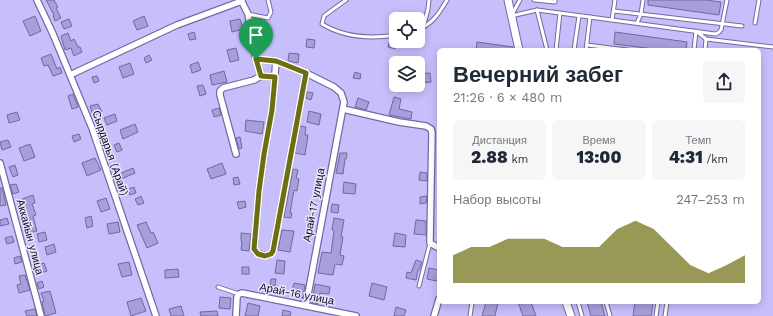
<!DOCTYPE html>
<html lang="ru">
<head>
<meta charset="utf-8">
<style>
	body { margin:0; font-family:"Work Sans",sans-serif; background:#f6f6f7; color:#1f2937; height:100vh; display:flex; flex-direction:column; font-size:15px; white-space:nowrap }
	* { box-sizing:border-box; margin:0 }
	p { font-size:13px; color:#747a83 }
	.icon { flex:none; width:22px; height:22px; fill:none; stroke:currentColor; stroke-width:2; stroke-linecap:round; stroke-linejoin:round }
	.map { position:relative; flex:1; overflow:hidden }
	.sheet { position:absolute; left:437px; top:48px; width:324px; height:256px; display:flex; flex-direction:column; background:#fff; border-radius:6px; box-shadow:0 2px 10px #0003 }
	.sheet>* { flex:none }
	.tools { position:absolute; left:389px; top:12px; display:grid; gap:8px }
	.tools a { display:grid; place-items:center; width:36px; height:36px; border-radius:6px; background:#fff; box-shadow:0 2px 10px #0003; font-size:20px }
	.pin { position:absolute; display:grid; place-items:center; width:34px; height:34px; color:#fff; margin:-41px -17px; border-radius:50% 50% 50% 0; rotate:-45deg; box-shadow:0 0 4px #0007 }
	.pin .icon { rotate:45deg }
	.round { display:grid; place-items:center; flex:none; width:42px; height:42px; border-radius:6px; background:#f6f6f7 }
	.headline { display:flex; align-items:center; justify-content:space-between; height:68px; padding:0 16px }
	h1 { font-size:22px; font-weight:800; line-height:30px }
	.metrics { display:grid; grid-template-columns:repeat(3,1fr); gap:6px; height:68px; padding:4px 16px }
	.metrics div { display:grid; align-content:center; border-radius:6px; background:#f6f6f7; text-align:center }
	.metrics b { font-size:17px; font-weight:800 }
	.metrics small { font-size:11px; font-weight:400 }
	.metrics p { font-size:11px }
	.chart { height:112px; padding:8px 16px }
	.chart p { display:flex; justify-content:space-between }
	.chart svg { width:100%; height:72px; margin-top:4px; fill:#6d6e11; opacity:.7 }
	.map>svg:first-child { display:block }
	.building { fill:#a89fda; stroke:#71689f }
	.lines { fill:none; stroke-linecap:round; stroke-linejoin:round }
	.service-casing { stroke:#726aa1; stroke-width:5 }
	.minor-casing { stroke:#726aa1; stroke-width:8 }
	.tertiary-casing { stroke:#726aa1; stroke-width:9 }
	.service { stroke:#fff; stroke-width:3 }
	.minor { stroke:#fff; stroke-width:5.5 }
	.tertiary { stroke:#fff; stroke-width:7 }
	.route-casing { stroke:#fff; stroke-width:8 }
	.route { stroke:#6d6e11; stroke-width:5 }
	.labels { text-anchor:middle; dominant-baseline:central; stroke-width:3; stroke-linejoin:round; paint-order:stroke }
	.street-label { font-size:11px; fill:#100c21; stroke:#e8e5fe }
</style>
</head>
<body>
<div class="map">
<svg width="773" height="316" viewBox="0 0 773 316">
	<rect width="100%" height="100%" fill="#c7bffc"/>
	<!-- building -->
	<g class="building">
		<path d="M46 0H54L58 7 56 8 61 18 55 21 53 15H54Z"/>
		<path d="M648 0H706L721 2 719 15 648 5Z"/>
		<path d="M35 16 41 31 30 36 23 21Z"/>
		<path d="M144 16 148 26 137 30 133 21Z"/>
		<path d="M69 19 72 26 64 29 61 22Z"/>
		<path d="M240 19 243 29 232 32 230 21Z"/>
		<path d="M194 32 196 39 190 40 188 34Z"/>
		<path d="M615 32 687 42 686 50H662L614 44Z"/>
		<path d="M68 33 71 41 74 39 78 47H80L82 52 74 56 71 48 65 50 61 36Z"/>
		<path d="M307 39 315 40 314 48 306 47Z"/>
		<path d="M389 42 396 43 395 49 388 47Z"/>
		<path d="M477 42 513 47 512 50H476Z"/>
		<path d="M236 48 239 60 230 62 227 50Z"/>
		<path d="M289 53 299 54 298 63 288 61Z"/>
		<path d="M51 54 57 69 60 67 62 73 53 76 48 65 44 66 41 58Z"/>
		<path d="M149 55 152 60 146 63 144 58Z"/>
		<path d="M401 58 415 60V63H401Z"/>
		<path d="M198 62 201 70 192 73 190 65Z"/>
		<path d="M130 63 134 74 123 78 119 67Z"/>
		<path d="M224 71 227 82 212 85 210 75Z"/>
		<path d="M355 72 361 74 360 79 353 78Z"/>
		<path d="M430 73 431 82 418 83V74Z"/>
		<path d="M97 76 99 81 94 83 92 77Z"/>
		<path d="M203 85 206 94 200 96 197 86Z"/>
		<path d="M307 92 313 93 311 100 306 98Z"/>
		<path d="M73 94 78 107 72 109 68 96Z"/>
		<path d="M394 97 401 99 399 109 412 112 411 119 389 115Z"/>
		<path d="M358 98 369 102 366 110 355 107Z"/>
		<path d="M98 104 102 112 93 115 90 106Z"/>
		<path d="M219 108 221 115 214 117 212 110Z"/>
		<path d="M309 111 321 114 319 125 307 122Z"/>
		<path d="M17 112 20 120 9 123 7 115Z"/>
		<path d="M115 114 117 121 107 125 104 118Z"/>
		<path d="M246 120 264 122 262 134 245 131Z"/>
		<path d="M135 124 138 132 123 139 120 130Z"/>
		<path d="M300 126 306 127 305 135H308L305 155 295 153Z"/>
		<path d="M79 134 81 139 74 142 72 136Z"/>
		<path d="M240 137 242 148 239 149 236 138Z"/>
		<path d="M8 140 11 147 2 150 0 142Z"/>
		<path d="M119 143 122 150 117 152 114 145Z"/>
		<path d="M30 144 35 157 24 161 19 148Z"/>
		<path d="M340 153H347L346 159H345L343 174 336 173Z"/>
		<path d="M95 158 101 170 87 176 82 163Z"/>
		<path d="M222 163 226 174 211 179 207 169Z"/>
		<path d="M15 165 18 175 13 177 9 167Z"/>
		<path d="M133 168 135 173 119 180 117 175Z"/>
		<path d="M293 169 298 170 296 178 299 179 297 191 294 190 290 213H292L291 218 284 217Z"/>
		<path d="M420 172 427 173V181L419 180Z"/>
		<path d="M238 177 240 184 234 185 233 178Z"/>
		<path d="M344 182 356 184 355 194 343 193Z"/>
		<path d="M16 184 19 192 13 194 10 185Z"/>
		<path d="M134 187 136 193 130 195 128 189Z"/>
		<path d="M0 188H2L6 205 0 206Z"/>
		<path d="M33 195 35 203 32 204 36 215 33 216 37 231 29 233 27 225 29 224 22 199Z"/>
		<path d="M141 196 144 203 138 205 135 199Z"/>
		<path d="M427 196 426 203 420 204V197Z"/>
		<path d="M106 198 110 209 101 212 97 201Z"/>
		<path d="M245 201 246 207 239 209 237 202Z"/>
		<path d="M332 204 339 205 338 213 331 212Z"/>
		<path d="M91 216 93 226 87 228 85 218Z"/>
		<path d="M7 218 9 224 0 226V220Z"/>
		<path d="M334 218 344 220 341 237H343L340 255 344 256 342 265 335 264 333 275 318 273 322 252 331 253 334 231 332 230Z"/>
		<path d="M416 220 426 221V235L414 234Z"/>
		<path d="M118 222 120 232 109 234 107 224Z"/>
		<path d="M146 222 151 233 153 232 158 243 147 248 137 225Z"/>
		<path d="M282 230 294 231 290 252 278 250Z"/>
		<path d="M45 232 47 240 39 242 37 234Z"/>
		<path d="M241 233 251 234 249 251 241 250 242 241H241Z"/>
		<path d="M395 233 406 235 405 247 393 246Z"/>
		<path d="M12 236 14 242 7 244 5 238Z"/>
		<path d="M54 244 56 252 47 255 45 247Z"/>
		<path d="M20 256 22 262 15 264 14 258Z"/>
		<path d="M277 260 285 261 284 274 275 273Z"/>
		<path d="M416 260 422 262 419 270H418L416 280 406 278 407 272 411 273Z"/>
		<path d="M129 262 132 275 122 277 118 264Z"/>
		<path d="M44 263 47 271 37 274 34 266Z"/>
		<rect x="242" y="267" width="7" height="7"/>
		<path d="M429 268 439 270 437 281 427 279Z"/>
		<path d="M178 269 179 277 165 278V270Z"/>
		<path d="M25 275 30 290 19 293 17 285 21 284 19 276Z"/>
		<path d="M271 279H276L275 286H270Z"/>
		<path d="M42 281 44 287 39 289 37 283Z"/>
		<path d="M294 283 305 285 303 298 291 296Z"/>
		<path d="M372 283 387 287 384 300 369 296Z"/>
		<path d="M315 284 330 287 329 294 320 293 318 304 312 303Z"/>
		<path d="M50 291 56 313 45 316 42 302 44 301 41 293Z"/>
		<path d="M220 297 231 298 230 309 219 308Z"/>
		<path d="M141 298 146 311 131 316 127 302Z"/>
		<path d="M486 302H498L495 316H482Z"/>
		<path d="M518 302H531L536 316H523Z"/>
		<path d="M587 302H601L605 316H591Z"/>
		<path d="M635 302 653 303 651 316H633Z"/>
		<path d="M248 303 260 306 258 316H245Z"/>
		<path d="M181 306 184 316H171L169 309Z"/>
		<path d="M396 307 406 310 404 316H394Z"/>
		<path d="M35 309 37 316H27L25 311Z"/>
		<path d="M283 310 291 312 290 316H282Z"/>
		<path d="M217 311 218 316H201L200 312Z"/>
	</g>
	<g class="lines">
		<defs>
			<g id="service">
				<path d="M346 0 324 16 322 24C345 38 370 39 396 35"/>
				<path d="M520 0 511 16 537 10 612 20 615 0"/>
				<path d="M534 0 555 2V0"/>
				<path d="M537 10 547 50"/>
				<path d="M614 11 742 26"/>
				<path d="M248 14 268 18 271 12 268 0"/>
				<path d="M612 20 715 34 718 33 721 30 727 0"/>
				<path d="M637 23 641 14 643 0"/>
				<path d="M755 23 759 0"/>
				<path d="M423 28 428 9 429 0"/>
				<path d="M418 29C432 25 440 12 447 0"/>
				<path d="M587 45 627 50"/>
				<path d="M556 50 560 13"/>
				<path d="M574 50 579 16"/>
				<path d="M586 50 590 17"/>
				<path d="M694 50 696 31 706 39 773 47"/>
				<path d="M705 50 706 39"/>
				<path d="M419 286 430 243"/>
				<path d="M218 287 239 294"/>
				<path d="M578 302 582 316"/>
				<path d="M606 302 610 316"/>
				<path d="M470 316 472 303"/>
				<path d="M656 316 658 302"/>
				<path d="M665 316 667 302"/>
			</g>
			<g id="minor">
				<path d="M37 0 53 34 92 128 156 316"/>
				<path d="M241 0 248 14 256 59 261 76"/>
				<path d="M256 59 276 61 306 73 334 87 341 93 344 102 306 305"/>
				<path d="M276 61 272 110 264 154 259 191 254 249C257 255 262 256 269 255L273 251 306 73"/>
				<path d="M70 75 177 25 242 1"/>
				<path d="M261 76 275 77"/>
				<path d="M343 109 399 122 426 126 431 129 432 133 430 240V243L439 248"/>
				<path d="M236 154 220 95V91L223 88 254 80 261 76"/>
				<path d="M0 163 41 316"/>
				<path d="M236 316 237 297 239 294 242 293 356 316"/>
				<path d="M434 316 439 299"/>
			</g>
			<g id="tertiary">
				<path d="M508 0 519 50"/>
				<path d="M566 302 571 316"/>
			</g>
		</defs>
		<!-- service casing -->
		<use href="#service" class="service-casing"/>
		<!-- minor casing -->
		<use href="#minor" class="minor-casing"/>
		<!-- tertiary casing -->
		<use href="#tertiary" class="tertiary-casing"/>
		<!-- service -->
		<use href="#service" class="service"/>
		<!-- minor -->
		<use href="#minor" class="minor"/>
		<!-- tertiary -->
		<use href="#tertiary" class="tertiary"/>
	</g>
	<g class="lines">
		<defs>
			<path id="route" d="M256 59 276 61 306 73 273 251 271 254 265 256 258 254 254 249 259 191 264 154 272 110 275 77 261 76Z"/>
		</defs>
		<!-- route casing -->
		<use href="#route" class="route-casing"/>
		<!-- route -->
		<use href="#route" class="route"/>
	</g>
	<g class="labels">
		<!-- street labels -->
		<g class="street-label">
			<text transform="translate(110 153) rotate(71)">Сырдарья (Арай)</text>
			<text transform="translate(314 205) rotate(-79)">Арай-17 улица</text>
			<text transform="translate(30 237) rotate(75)">Аккайын улица</text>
			<text transform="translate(297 294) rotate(11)">Арай-16 улица</text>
		</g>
	</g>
</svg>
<div class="tools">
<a><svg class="icon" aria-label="locate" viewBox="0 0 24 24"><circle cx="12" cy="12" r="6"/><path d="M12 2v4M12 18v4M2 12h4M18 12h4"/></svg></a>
<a><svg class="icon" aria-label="layers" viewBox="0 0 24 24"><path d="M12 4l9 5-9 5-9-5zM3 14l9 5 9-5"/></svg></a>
</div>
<div class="pin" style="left:256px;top:59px;background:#1e9e55"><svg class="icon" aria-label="arrive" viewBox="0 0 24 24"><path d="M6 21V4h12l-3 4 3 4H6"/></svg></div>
<section class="sheet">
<div class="headline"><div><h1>Вечерний забег</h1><p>21:26 · 6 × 480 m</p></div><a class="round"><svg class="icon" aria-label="share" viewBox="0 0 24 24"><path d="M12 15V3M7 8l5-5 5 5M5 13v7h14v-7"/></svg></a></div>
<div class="metrics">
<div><p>Дистанция</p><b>2.88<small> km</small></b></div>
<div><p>Время</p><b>13:00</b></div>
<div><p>Темп</p><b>4:31<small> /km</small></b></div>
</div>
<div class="chart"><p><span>Набор высоты</span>247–253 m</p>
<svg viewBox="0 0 160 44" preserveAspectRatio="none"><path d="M0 44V27L10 22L20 22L30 17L40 17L50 17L60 22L70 22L80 22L90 11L100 6L110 11L120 22L130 33L140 38L150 33L160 27V44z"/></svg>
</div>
</section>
</div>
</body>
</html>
